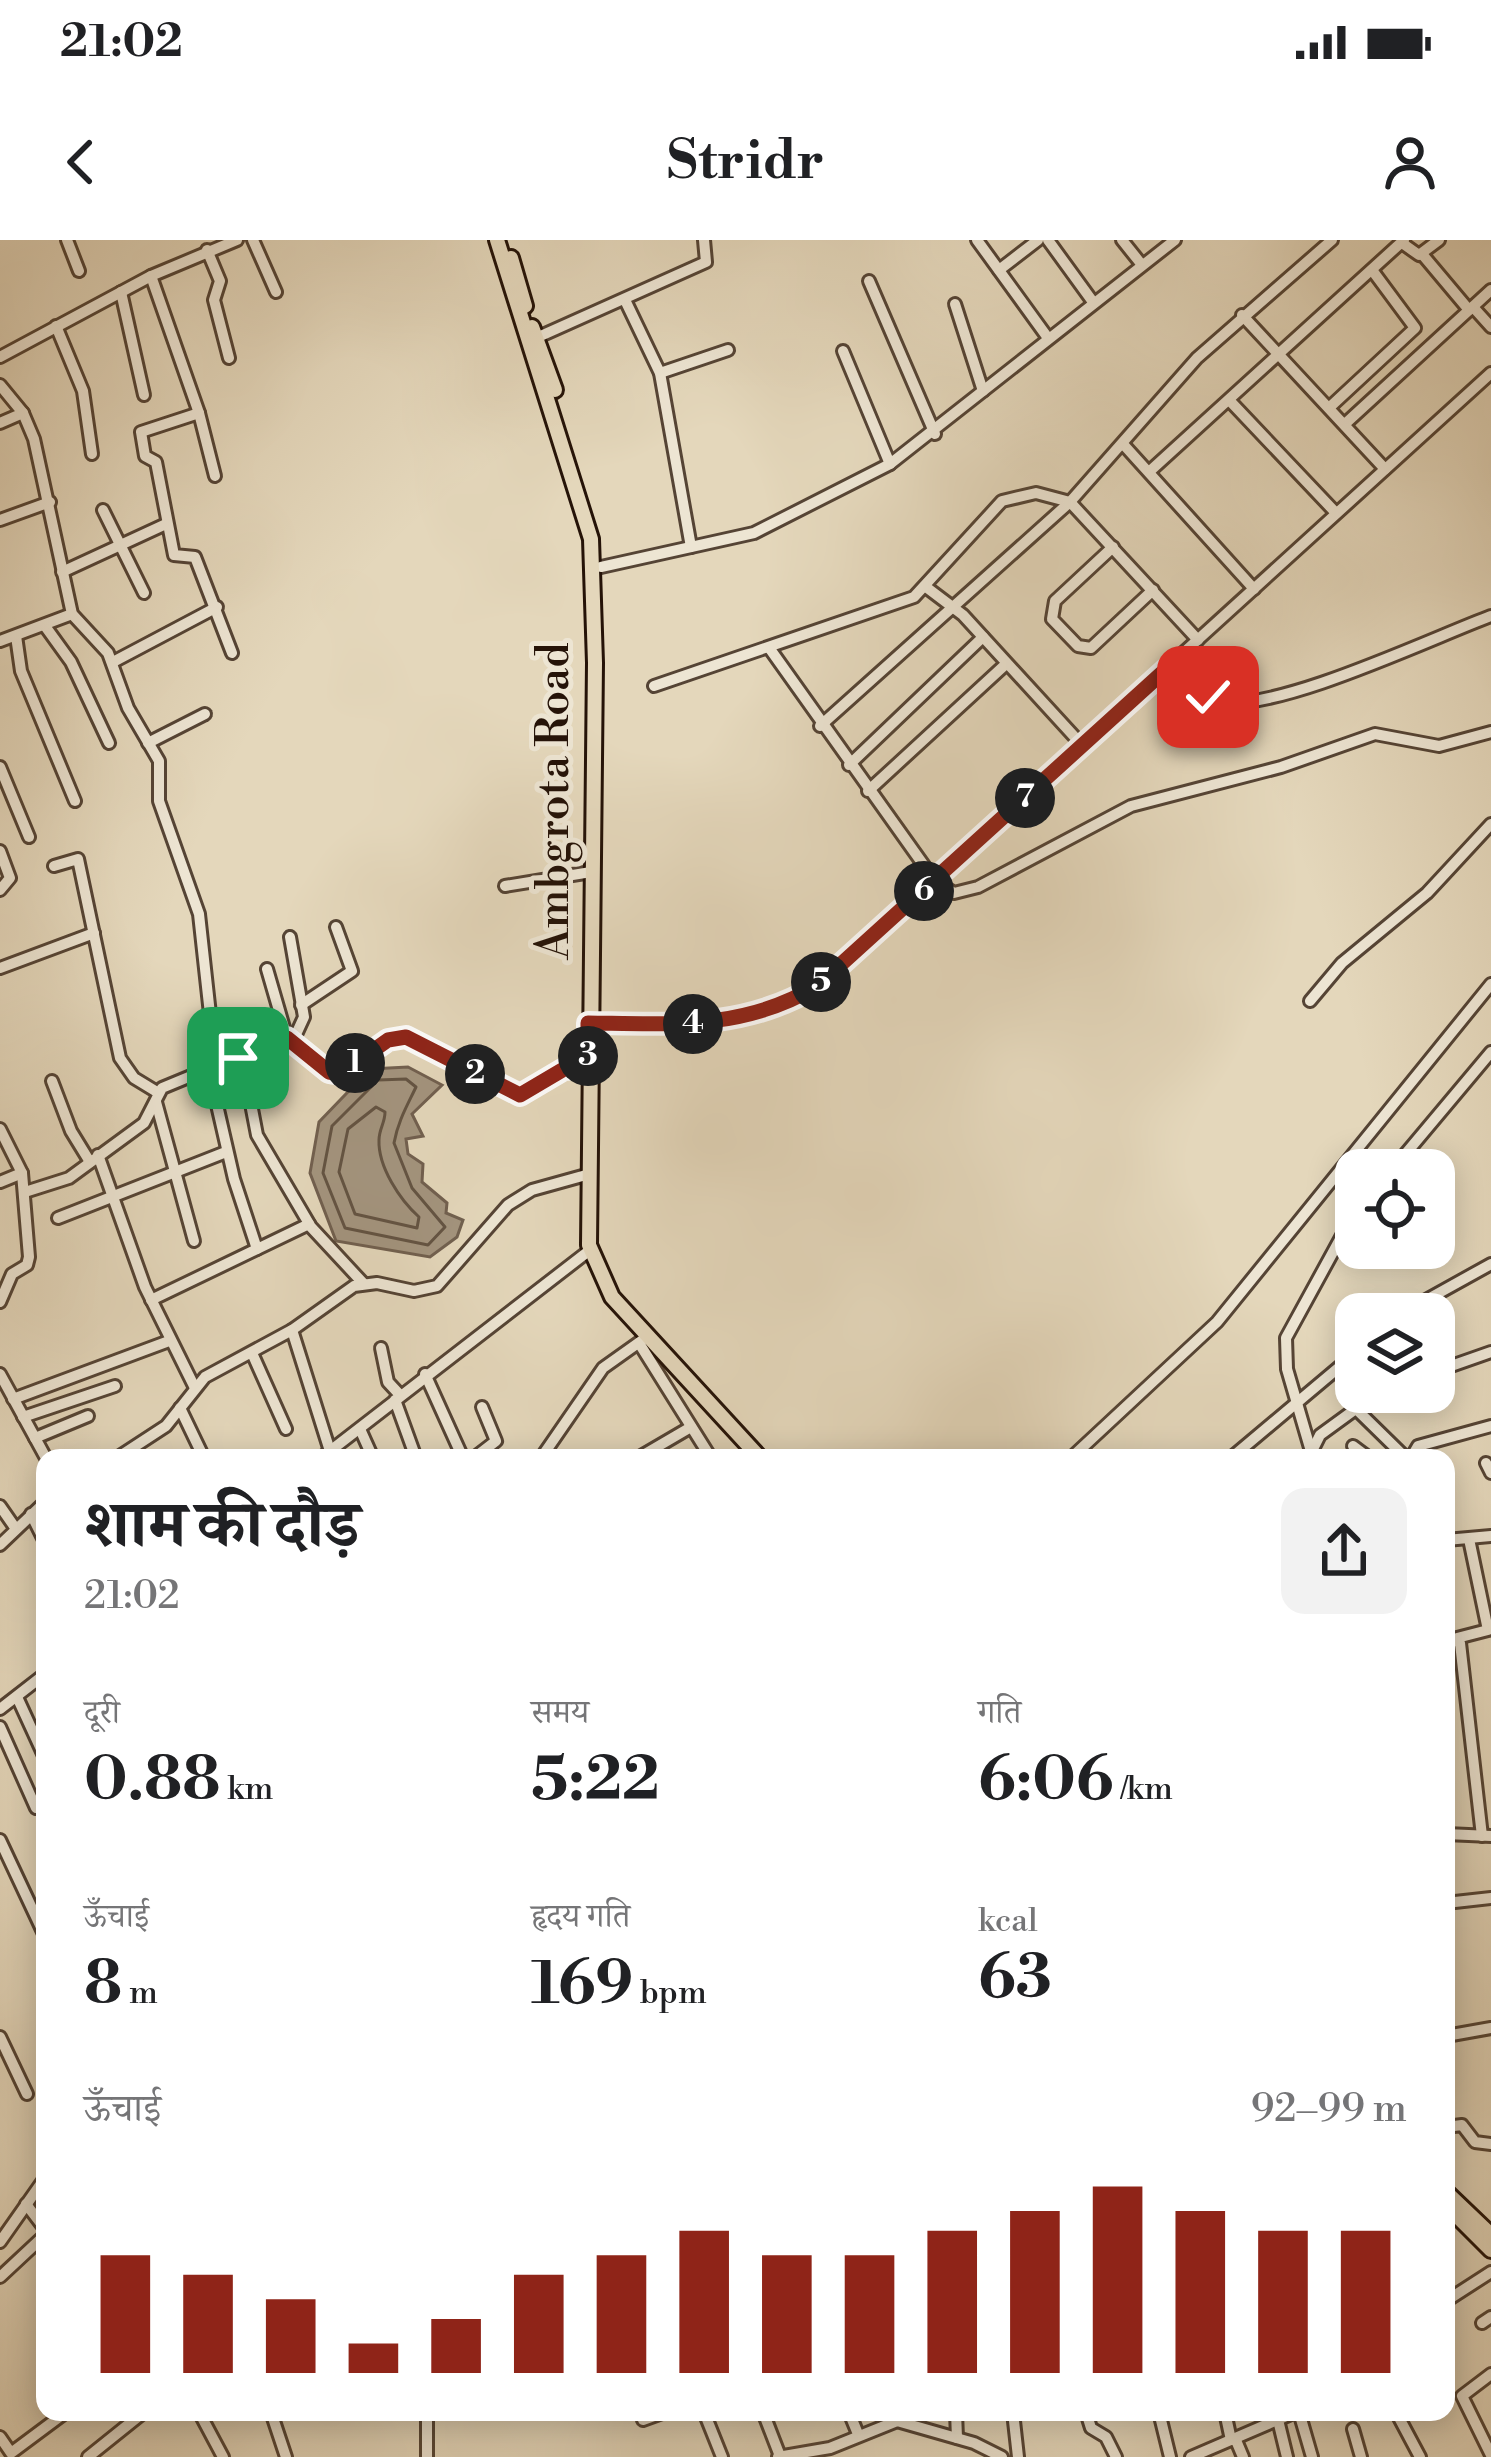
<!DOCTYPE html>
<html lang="hi">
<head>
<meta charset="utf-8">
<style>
	body { margin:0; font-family:"Libre Bodoni","Noto Serif Devanagari",serif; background:#f2f2f2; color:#202124; height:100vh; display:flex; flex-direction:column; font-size:45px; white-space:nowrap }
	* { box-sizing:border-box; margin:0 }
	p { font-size:39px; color:#757577 }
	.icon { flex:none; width:66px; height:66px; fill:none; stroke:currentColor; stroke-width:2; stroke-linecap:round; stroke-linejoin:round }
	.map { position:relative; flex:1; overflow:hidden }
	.drawer { position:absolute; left:36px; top:1209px; width:1419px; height:972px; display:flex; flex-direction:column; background:#fff; border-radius:24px; box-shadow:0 6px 30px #0003 }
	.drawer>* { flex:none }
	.tools { position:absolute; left:1335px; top:909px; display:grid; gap:24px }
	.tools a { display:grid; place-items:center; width:120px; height:120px; border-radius:24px; background:#fff; box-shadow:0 6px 30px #0003; font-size:60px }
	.pin { position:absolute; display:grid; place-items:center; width:102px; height:102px; color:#fff; margin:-51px; border-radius:24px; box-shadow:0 6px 18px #0006 }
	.km { position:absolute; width:60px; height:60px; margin:-30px; border-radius:50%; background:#222; color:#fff; font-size:33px; line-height:60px; text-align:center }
	.round { display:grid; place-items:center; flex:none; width:126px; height:126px; border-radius:24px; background:#f2f2f2 }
	.head { display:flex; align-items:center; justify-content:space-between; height:204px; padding:0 48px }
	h1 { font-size:66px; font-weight:700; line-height:90px }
	.figures { display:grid; grid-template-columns:repeat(3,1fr); gap:18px; height:204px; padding:12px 48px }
	.figures div { display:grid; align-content:center }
	.figures b { font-size:60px; font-weight:700 }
	.figures small { font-size:33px; font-weight:400 }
	.figures p { font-size:33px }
	.chart { height:336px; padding:24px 48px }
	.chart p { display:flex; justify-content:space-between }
	.chart svg { width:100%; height:216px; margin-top:12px; stroke:#8f2418; stroke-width:6 }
	.status { display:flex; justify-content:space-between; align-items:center; height:84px; padding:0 60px; background:#fff; direction:ltr }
	.status svg { height:33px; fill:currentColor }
	header { display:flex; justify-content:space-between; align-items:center; height:156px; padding:0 48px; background:#fff; font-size:54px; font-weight:700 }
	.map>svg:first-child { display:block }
	.water { fill:#a3947e; stroke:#71604f; stroke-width:3 }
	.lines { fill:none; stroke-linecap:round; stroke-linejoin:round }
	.shore { stroke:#645443; stroke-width:3 }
	.minor-casing { stroke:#554435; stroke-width:16 }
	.major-casing { stroke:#251308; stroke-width:20 }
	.minor { stroke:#ede5d3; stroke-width:10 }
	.major { stroke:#e4d7bb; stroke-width:14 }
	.route-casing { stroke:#fff; stroke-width:24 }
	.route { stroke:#8f2418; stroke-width:15 }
	.labels { text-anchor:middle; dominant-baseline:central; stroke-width:10; stroke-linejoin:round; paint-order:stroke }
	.street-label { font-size:45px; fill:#251308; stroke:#ede5d3 }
</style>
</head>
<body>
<div class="status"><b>21:02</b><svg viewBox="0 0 49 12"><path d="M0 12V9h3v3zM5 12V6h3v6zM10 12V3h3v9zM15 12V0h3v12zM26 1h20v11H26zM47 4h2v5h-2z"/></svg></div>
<header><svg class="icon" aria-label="back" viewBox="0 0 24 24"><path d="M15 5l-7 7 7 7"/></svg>Stridr<svg class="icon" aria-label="person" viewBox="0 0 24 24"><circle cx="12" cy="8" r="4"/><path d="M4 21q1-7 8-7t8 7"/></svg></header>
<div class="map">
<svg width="1491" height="2217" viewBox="0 0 1491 2217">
	<rect width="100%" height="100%" fill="#e4d7bb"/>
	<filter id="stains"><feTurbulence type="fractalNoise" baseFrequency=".00167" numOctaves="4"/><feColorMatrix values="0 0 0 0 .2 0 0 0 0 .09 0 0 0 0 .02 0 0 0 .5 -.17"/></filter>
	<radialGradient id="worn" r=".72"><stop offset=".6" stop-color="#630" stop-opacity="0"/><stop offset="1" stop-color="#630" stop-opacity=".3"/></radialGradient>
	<!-- water -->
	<path class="water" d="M408 827 442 845 412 874 423 896 406 899 408 914 423 924 422 942 447 963 446 973 463 980 457 997 430 1017 336 1001 310 933 319 882 370 829Z"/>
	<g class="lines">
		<!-- shore -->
		<g class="shore">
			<path d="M378 840 406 839 416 847C407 866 398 881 394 903L412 948 445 987 428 1005 345 988 323 933 332 886Z"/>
			<path d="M376 867 385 872C385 883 379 889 379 900 378 927 400 960 419 977L417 988 355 974 339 932 348 889Z"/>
		</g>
		<defs>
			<g id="minor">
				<path d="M67 0 79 31"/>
				<path d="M253 0 276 52"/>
				<path d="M977 0 1048 98"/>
				<path d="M1048 0 1093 62"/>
				<path d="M1122 0 1142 25"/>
				<path d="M1402 3 1419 15 1439 0"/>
				<path d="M207 10 220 41 214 60 229 118"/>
				<path d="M1422 14 1469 70"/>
				<path d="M999 30 1038 0"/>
				<path d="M151 36 199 173 215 236"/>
				<path d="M869 41 935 194"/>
				<path d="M121 52 144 155"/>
				<path d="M625 60 660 133 691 307"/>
				<path d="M955 64 983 151"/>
				<path d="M1473 67 1491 87"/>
				<path d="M1242 75 1385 229"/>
				<path d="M56 86 83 151 92 214"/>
				<path d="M536 98 706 22 704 0"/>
				<path d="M843 111 890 224"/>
				<path d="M0 117 151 36 237 0"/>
				<path d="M660 133 728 110"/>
				<path d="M0 145 23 173 34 199 72 374 108 413 128 468 159 521V561L199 674 210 774 230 822"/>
				<path d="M1230 161 1336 273"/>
				<path d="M1331 166 1415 88 1372 30"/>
				<path d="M199 173 141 192 145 216 156 222 174 315 195 317 232 413"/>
				<path d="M0 183 23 173"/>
				<path d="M1346 183 1491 50"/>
				<path d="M1123 204 1254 349"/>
				<path d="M1150 231 1404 0"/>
				<path d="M103 270 144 353"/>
				<path d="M0 280 50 262"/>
				<path d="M1113 307 1055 361 1052 379 1078 406 1091 408 1153 350"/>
				<path d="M601 327 754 293 890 224 1175 0"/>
				<path d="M62 332 166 284"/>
				<path d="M926 347 963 375 1082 505"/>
				<path d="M45 386 71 422 109 503"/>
				<path d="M16 396 21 431 75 561"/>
				<path d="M0 401 72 374"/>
				<path d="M770 409 935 641 954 653 978 647 1131 566 1281 527 1375 494 1439 506 1491 492"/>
				<path d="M113 422 217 367"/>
				<path d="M1173 423C1187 439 1201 458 1224 462 1281 470 1432 398 1491 376"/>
				<path d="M654 446 914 357 1002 261 1036 253 1070 262 1198 400"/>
				<path d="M820 486 1070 262 1197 118 1332 0"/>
				<path d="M148 503 205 474"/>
				<path d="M849 525 983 397"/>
				<path d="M0 527 29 597"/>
				<path d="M868 551 1006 424"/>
				<path d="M0 611 10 638 0 650"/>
				<path d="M54 626 78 619 120 818 134 838 157 852"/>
				<path d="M505 646 591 632"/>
				<path d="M290 697 304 777 293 801"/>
				<path d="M0 728 94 693"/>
				<path d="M267 729 287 798"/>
				<path d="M1310 761 1342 723 1427 653 1491 584"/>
				<path d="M301 765 352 731 336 687"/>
				<path d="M588 783C671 784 744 790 817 746L1491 133"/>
				<path d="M242 817 257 895 311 987 363 1043"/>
				<path d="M209 830 234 939 257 1009"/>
				<path d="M52 841 71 891 90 922"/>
				<path d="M156 862 194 1001"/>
				<path d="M0 889 22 933 29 1017 27 1025 12 1034 0 1062"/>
				<path d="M98 915 145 1047 195 1148"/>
				<path d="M1392 930 1491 812"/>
				<path d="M0 942 22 933"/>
				<path d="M25 952 69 938 144 883 162 848 283 798 297 802 335 835C355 827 370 805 391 799 429 787 481 849 520 855L564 829 588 827"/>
				<path d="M58 978 226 912"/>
				<path d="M151 1060 309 984"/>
				<path d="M1401 1074 1491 1024"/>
				<path d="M292 1090 330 1211"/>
				<path d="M639 1103 711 1218"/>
				<path d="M381 1108 388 1142 400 1155"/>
				<path d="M252 1113 286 1189"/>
				<path d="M1434 1132 1491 1112"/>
				<path d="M0 1134 46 1218"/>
				<path d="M425 1134 463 1218"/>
				<path d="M13 1159 169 1101"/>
				<path d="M395 1160 416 1218"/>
				<path d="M1354 1167 1406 1218"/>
				<path d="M180 1168 204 1218"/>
				<path d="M23 1177 115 1146"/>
				<path d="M360 1189 373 1218"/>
				<path d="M35 1198 88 1176"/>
				<path d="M1353 1206 1369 1218"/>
				<path d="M1310 1215 1320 1195 1379 1152"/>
				<path d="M117 1218 166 1186 205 1137 292 1090 354 1046 377 1043 414 1051 437 1046 508 965 532 950 586 935"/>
				<path d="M321 1218 590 1010"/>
				<path d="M474 1218 496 1201 482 1167"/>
				<path d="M541 1218 603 1128 648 1096"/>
				<path d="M638 1218 691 1187"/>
				<path d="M1071 1218 1217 1082 1491 744"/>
				<path d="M1231 1218 1356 1113"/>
				<path d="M1313 1218 1287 1129 1286 1098 1356 970"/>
				<path d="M1411 1218 1418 1206 1491 1186"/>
				<path d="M1486 1223 1491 1233"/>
				<path d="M0 1266 16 1289"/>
				<path d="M31 1274 45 1302"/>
				<path d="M1446 1300 1491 1296"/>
				<path d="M0 1305 45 1262"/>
				<path d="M1446 1397 1460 1403 1482 1596"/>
				<path d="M1457 1398 1488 1390 1469 1299"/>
				<path d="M17 1457 45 1518"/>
				<path d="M0 1469 45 1434"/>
				<path d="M0 1487 36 1568"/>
				<path d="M1446 1594 1491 1596"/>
				<path d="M0 1600 45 1696"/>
				<path d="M1446 1663 1491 1658"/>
				<path d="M1446 1796 1491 1788"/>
				<path d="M0 1797 27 1854"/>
				<path d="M1446 1887 1462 1885 1475 1902 1491 1904"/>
				<path d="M26 1964 45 1989"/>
				<path d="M0 2002 45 1938"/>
				<path d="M0 2037 45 1995"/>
				<path d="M1446 2061 1491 2032"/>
				<path d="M1482 2083 1491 2077"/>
				<path d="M1491 2134 1462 2156 1491 2215"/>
				<path d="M199 2172 223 2217"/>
				<path d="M271 2172 286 2217"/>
				<path d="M427 2172V2217"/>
				<path d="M704 2172 722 2217"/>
				<path d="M763 2172 780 2216"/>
				<path d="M849 2172 858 2194"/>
				<path d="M956 2172 957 2198"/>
				<path d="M1013 2172 1018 2217"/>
				<path d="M1086 2172 1091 2188 1106 2197 1116 2217"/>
				<path d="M1159 2172 1170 2217"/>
				<path d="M1225 2172 1231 2200"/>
				<path d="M1299 2172 1312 2217"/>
				<path d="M1396 2172 1420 2217"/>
				<path d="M643 2180 665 2172"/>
				<path d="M1278 2180 1287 2217"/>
				<path d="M1353 2189 1361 2217"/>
				<path d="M0 2197 11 2213 66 2172"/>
				<path d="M1235 2198 1243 2217"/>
				<path d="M88 2217 144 2172"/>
				<path d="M778 2217 830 2208 897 2181 974 2203 1002 2217"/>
				<path d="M1191 2217 1296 2172"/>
			</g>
			<g id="major">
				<path d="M497 0 591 299 595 423 589 1005 612 1057 760 1218"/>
				<path d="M511 18 525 66"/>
				<path d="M532 87 555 150"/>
				<path d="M1446 1952 1491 1995"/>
				<path d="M1446 1965 1491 2010"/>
			</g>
		</defs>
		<!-- minor casing -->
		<use href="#minor" class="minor-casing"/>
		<!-- major casing -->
		<use href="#major" class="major-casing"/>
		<!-- minor -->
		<use href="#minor" class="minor"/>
		<!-- major -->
		<use href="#major" class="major"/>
	</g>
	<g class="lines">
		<defs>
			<path id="route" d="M238 818 287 798 329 832 340 834 388 800 406 797 520 855 564 829 588 827V783C671 784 744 790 817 746L1173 423 1208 457"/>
		</defs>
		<!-- route casing -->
		<use href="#route" class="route-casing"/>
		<!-- route -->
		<use href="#route" class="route"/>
	</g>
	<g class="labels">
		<!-- street labels -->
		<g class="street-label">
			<text transform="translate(554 561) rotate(-90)">Ambgrota Road</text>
		</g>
	</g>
	<rect width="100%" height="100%" filter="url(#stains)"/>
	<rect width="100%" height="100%" fill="url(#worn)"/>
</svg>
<div class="tools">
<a><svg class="icon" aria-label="locate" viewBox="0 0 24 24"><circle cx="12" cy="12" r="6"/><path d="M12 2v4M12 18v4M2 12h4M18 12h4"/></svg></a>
<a><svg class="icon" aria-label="layers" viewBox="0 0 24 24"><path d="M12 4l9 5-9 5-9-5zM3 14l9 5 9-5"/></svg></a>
</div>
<div class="pin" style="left:238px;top:818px;background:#1e9e55"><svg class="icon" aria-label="arrive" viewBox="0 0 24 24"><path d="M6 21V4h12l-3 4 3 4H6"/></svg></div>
<div class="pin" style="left:1208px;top:457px;background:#d93025"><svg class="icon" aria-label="check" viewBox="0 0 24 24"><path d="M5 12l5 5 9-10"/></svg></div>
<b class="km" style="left:355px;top:823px">1</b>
<b class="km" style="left:475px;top:834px">2</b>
<b class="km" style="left:588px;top:816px">3</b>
<b class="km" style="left:693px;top:784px">4</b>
<b class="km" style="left:821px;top:742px">5</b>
<b class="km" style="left:924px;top:651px">6</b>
<b class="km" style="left:1025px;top:558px">7</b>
<section class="drawer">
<div class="head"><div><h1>शाम की दौड़</h1><p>21:02</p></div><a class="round"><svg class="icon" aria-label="share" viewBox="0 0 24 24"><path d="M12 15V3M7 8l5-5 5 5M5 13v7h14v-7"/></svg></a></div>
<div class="figures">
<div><p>दूरी</p><b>0.88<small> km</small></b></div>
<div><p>समय</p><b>5:22</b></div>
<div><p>गति</p><b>6:06<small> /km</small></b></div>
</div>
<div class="figures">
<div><p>ऊँचाई</p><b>8<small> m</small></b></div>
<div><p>हृदय गति</p><b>169<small> bpm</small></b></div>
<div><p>kcal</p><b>63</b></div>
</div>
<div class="chart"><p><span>ऊँचाई</span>92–99 m</p>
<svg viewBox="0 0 160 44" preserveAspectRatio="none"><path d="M5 44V20M15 44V24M25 44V29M35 44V38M45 44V33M55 44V24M65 44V20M75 44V15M85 44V20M95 44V20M105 44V15M115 44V11M125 44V6M135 44V11M145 44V15M155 44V15"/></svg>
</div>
</section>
</div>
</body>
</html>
